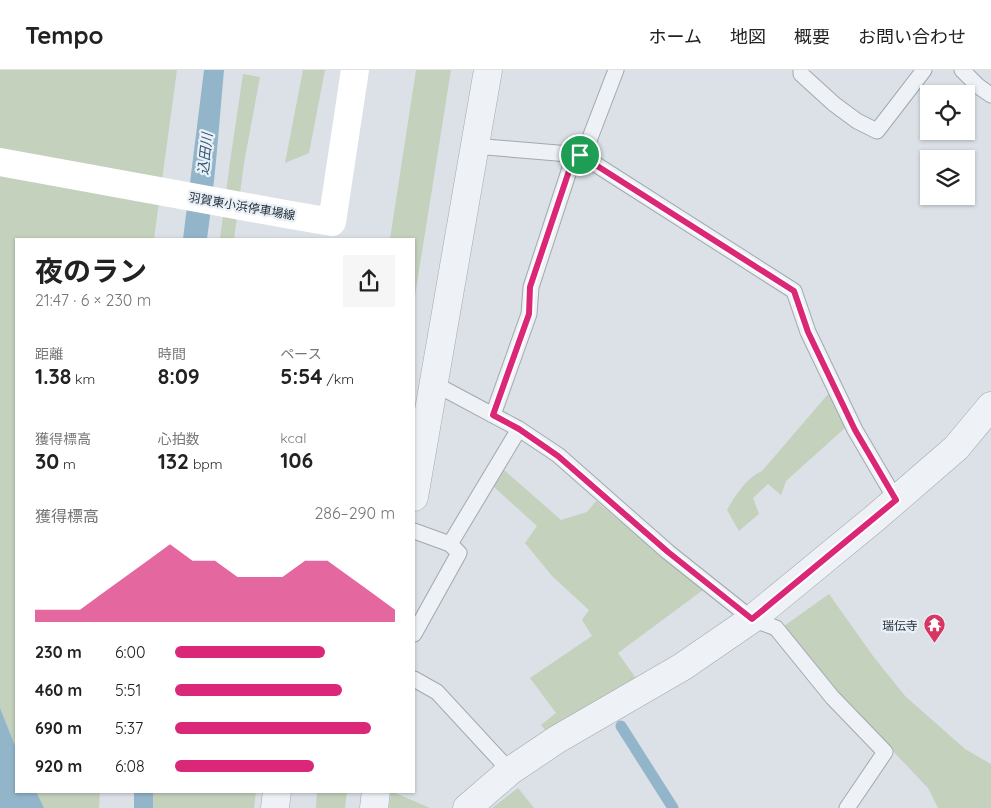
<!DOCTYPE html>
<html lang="ja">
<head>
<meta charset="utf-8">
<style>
	body { margin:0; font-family:Quicksand,"Noto Sans JP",sans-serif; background:#f6f6f6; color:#222; height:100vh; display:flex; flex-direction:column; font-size:19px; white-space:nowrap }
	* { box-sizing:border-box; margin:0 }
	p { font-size:16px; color:#767676 }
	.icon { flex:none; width:28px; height:28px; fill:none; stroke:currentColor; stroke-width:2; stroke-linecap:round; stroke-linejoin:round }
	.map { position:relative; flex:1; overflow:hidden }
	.drawer { position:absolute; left:15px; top:168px; width:400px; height:555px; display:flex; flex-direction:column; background:#fff; border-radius:0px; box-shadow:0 1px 4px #0004 }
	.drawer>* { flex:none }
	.tools { position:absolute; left:920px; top:15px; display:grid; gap:10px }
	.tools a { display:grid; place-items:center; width:55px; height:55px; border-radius:0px; background:#fff; box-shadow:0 1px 4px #0004; font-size:25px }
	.pin { position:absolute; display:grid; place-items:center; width:42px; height:42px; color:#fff; margin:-21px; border:2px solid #fff; border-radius:50%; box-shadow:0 1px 5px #0007 }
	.round { display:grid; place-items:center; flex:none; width:52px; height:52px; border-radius:0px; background:#f6f6f6 }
	.headline { display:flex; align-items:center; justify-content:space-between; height:85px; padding:0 20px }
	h1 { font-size:28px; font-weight:700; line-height:38px }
	.stats { display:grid; grid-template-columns:repeat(3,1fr); gap:8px; height:85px; padding:5px 20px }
	.stats div { display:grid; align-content:center }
	.stats b { font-size:21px; font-weight:700 }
	.stats small { font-size:14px; font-weight:400 }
	.stats p { font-size:14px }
	.chart { height:140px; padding:10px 20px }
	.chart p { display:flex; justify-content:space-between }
	.chart svg { width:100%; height:90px; margin-top:5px; fill:#db2777; opacity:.7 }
	ul { padding:0 20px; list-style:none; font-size:16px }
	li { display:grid; grid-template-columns:80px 60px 1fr; align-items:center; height:38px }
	li i { height:12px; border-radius:6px; background:#db2777 }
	header { display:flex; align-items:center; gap:30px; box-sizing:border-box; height:70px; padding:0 25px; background:#fff; border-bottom:1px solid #e0e0e0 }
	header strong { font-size:24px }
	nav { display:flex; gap:28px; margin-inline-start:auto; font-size:18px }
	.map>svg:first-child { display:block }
	.green { fill:#c4d1bc }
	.water { fill:#93b5ca }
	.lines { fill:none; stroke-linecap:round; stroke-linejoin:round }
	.stream { stroke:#93b5ca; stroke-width:11 }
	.lane-casing { stroke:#a0a9b1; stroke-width:17 }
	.street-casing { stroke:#a0a9b1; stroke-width:29 }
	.lane { stroke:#eef1f5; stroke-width:15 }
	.street { stroke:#eef1f5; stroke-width:28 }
	.secondary { stroke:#fff; stroke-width:28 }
	.route-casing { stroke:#fff; stroke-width:10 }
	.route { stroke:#db2777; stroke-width:6 }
	.labels { text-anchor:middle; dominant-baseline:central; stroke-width:4.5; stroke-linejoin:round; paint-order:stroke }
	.street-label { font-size:12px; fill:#24313e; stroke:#eaf0f5 }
	.poi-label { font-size:12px; fill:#24313e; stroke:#eaf0f5; text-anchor:end }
	.water-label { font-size:14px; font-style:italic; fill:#2c5574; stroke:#eaf0f5 }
</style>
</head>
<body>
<header>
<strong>Tempo</strong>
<nav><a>ホーム</a><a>地図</a><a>概要</a><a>お問い合わせ</a></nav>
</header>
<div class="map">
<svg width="991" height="738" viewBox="0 0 991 738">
	<rect width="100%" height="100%" fill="#dbe1e7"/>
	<!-- green -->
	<g class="green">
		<path d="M0 0H177L154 169H16V678L0 638Z"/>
		<path d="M303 0H325L309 83 285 93Z"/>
		<path d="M416 0H451L414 232V169H390Z"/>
		<path d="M243 4 260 7 244 93 234 169H220L230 92Z"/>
		<path d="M829 323 845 358 786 411 781 425 768 414 753 428 759 444 739 461 727 440C735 426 746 408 762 401Z"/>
		<path d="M504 400 561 450 587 442 596 431 703 520 618 583 638 611 548 663 541 655 556 643 530 608 592 566 582 550 589 540 552 506 525 473 537 456 494 417Z"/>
		<path d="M829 524 873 586 905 626 965 679 991 694V738H938L928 718 836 621 784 556Z"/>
		<path d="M518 718 534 738H492Z"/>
		<path d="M36 721H100L99 738H44Z"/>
		<path d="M153 721H256L254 738H153Z"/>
		<path d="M317 721H347L345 738H316Z"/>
		<path d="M391 721 430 738H389Z"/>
	</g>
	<!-- water -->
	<g class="water">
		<path d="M204 0H224C219 56 215 113 207 169H183Z"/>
		<path d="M0 638 16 678V721H36L44 738H0Z"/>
		<rect x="134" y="721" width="19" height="17"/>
	</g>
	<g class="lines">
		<!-- stream -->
		<path class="stream" d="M621 656 673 738"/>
		<defs>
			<g id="lane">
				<path d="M801 0V4L834 34 857 51 877 61 924 0"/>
				<path d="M962 0 978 16 991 25"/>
				<path d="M474 76 581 85 588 73 616 0"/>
				<path d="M433 313 519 359 558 385 668 482 752 549 776 558 832 627 885 682 847 738"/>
				<path d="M493 345 529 244 531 217 570 98 581 85 794 221 808 262 855 360 896 430"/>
				<path d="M414 461 450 474 519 359"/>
				<path d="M414 564 459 483 450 474"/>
				<path d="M414 609 437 622 510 701"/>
			</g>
			<g id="street">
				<path d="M414 427 488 0"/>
				<path d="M275 738 277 721"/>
				<path d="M374 738 376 721"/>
				<path d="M467 738 510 701 556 670 682 597 752 549 875 448 956 378 991 336"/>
			</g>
		</defs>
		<!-- lane casing -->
		<use href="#lane" class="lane-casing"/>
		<!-- street casing -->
		<use href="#street" class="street-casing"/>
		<!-- lane -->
		<use href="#lane" class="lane"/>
		<!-- street -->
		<use href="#street" class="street"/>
		<!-- secondary -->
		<path class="secondary" d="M0 92 285 144 332 152 355 0"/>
	</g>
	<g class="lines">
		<defs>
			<path id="route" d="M580 85 794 221 808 262 855 360 896 430 752 549 668 482 558 386 519 359 493 345 529 244 530 217 570 98Z"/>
		</defs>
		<!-- route casing -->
		<use href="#route" class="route-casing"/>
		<!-- route -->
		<use href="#route" class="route"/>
	</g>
	<!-- icons -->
	<defs>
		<symbol id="temple-pin" viewBox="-11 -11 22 30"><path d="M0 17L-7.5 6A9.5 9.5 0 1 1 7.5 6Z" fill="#d73562" stroke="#eaf0f5"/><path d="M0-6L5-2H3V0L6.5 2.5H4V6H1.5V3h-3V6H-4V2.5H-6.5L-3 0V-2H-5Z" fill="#fff"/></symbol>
	</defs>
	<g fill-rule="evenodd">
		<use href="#temple-pin" x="922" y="542" width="25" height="34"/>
	</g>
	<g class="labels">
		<!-- street labels -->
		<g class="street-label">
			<text transform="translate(242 136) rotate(10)">羽賀東小浜停車場線</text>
		</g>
		<!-- poi labels -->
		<g class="poi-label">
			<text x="918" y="555">瑞伝寺</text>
		</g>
		<!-- water labels -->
		<g class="water-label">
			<text transform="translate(205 84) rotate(-84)">込田川</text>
		</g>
	</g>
</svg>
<div class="tools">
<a><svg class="icon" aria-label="locate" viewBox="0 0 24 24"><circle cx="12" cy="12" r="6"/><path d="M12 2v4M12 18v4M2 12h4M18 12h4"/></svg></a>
<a><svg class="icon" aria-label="layers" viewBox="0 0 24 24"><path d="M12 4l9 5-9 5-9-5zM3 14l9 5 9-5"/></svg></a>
</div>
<div class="pin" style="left:580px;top:85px;background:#1e9e55"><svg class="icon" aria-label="arrive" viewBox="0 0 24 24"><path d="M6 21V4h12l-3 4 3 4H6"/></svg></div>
<section class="drawer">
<div class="headline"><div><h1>夜のラン</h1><p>21:47 · 6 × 230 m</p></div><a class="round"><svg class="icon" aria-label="share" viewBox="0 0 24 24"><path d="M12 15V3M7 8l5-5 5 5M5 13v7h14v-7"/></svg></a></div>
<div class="stats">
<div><p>距離</p><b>1.38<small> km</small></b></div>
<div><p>時間</p><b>8:09</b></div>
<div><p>ペース</p><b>5:54<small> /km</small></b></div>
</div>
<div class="stats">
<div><p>獲得標高</p><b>30<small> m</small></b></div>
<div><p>心拍数</p><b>132<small> bpm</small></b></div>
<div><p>kcal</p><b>106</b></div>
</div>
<div class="chart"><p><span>獲得標高</span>286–290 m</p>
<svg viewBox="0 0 160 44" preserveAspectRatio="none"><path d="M0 44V38L10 38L20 38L30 30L40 22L50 14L60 6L70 14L80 14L90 22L100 22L110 22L120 14L130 14L140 22L150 30L160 38V44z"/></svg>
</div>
<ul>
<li><b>230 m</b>6:00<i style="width:68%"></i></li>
<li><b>460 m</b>5:51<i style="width:76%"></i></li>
<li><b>690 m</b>5:37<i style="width:89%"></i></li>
<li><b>920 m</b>6:08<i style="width:63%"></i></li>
</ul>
</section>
</div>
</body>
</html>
